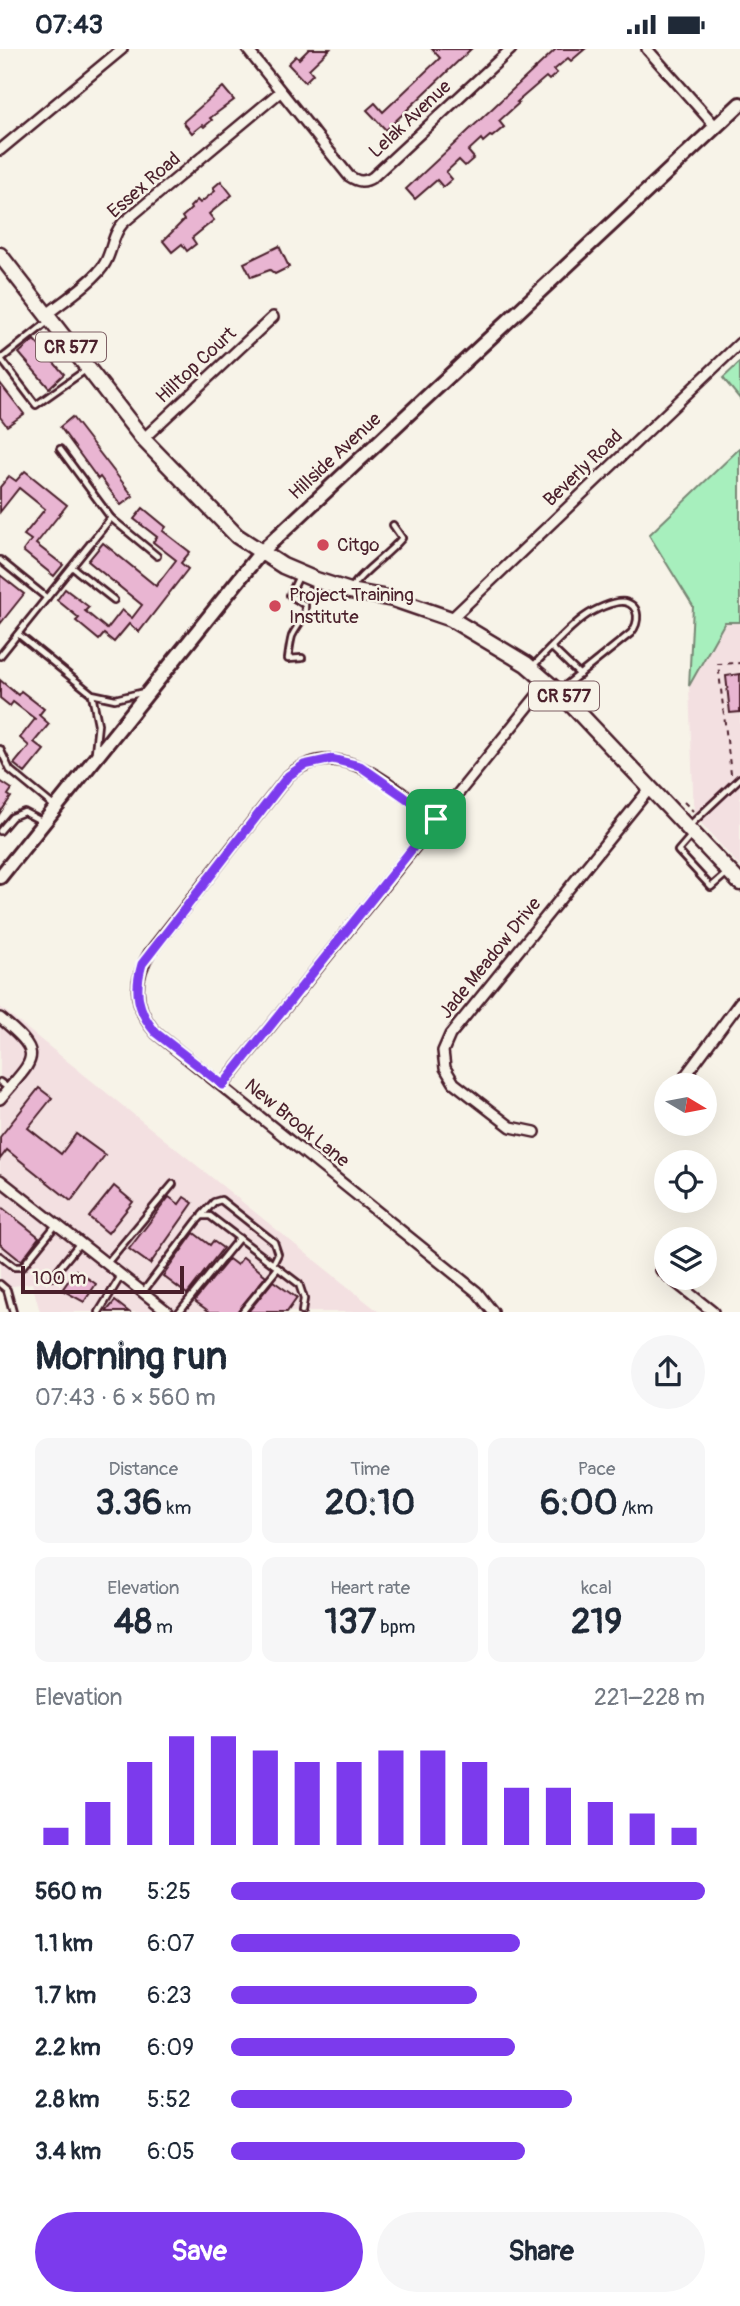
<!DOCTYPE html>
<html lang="en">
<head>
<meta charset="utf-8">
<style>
	body { margin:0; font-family:Pangolin,sans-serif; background:#f6f6f7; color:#1f2937; height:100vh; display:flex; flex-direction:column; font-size:26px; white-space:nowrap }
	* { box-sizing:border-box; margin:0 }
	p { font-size:23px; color:#747a83 }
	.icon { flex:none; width:38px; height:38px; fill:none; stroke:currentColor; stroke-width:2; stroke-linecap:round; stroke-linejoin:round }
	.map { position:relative; height:1263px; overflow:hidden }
	.drawer { display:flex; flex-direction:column; background:#fff; flex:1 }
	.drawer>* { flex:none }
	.needle { width:46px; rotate:100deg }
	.fabs { position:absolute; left:654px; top:1024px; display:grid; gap:14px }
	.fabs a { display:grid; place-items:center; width:63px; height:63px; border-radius:50%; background:#fff; box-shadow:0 7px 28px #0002; font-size:35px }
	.scale { position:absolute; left:21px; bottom:18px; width:163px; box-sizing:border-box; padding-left:7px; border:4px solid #4a1f2b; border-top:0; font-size:19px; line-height:24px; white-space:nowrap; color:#4a1f2b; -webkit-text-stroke:5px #f7f3e8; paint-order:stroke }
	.pin { position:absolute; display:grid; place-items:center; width:60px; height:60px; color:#fff; margin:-30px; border-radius:14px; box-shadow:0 4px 10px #0006 }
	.round { display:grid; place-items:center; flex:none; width:74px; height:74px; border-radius:37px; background:#f6f6f7 }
	.overview { display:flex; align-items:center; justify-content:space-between; height:119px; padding:0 35px }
	h1 { font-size:38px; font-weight:800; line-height:52px }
	.metrics { display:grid; grid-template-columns:repeat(3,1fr); gap:10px; height:119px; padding:7px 35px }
	.metrics div { display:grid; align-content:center; border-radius:14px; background:#f6f6f7; text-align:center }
	.metrics b { font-size:35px; font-weight:800 }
	.metrics small { font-size:19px; font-weight:400 }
	.metrics p { font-size:19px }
	.chart { height:196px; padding:14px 35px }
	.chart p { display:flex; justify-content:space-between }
	.chart svg { width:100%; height:126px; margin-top:7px; stroke:#7c3aed; stroke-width:6 }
	.primary-button { display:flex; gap:14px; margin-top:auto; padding:14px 35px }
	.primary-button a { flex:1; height:80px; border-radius:42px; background:#7c3aed; color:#fff; font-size:28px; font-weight:800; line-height:80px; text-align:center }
	.primary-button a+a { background:#f6f6f7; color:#1f2937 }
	ul { padding:0 35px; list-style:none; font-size:23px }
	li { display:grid; grid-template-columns:112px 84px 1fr; align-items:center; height:52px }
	li i { height:18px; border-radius:9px; background:#7c3aed }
	.status { display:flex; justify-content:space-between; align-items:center; height:49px; padding:0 35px; background:#fff; direction:ltr }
	.status svg { height:19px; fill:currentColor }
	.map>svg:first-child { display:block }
	.built { fill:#f3e0e1 }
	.green { fill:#a7efbd; stroke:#788774; stroke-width:2 }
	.building { fill:#e9b5d2; stroke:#4a1f2b; stroke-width:2 }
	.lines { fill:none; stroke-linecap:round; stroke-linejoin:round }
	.lane-casing { stroke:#4a1f2b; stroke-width:10 }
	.street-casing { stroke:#4a1f2b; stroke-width:14 }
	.secondary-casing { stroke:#4a1f2b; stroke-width:18 }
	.primary-casing { stroke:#4a1f2b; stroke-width:19 }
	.path { stroke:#4a1f2b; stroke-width:2; stroke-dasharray:5 5; stroke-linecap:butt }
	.lane { stroke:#f7f3e8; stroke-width:4.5 }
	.street { stroke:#f7f3e8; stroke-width:9 }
	.secondary { stroke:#f7f3e8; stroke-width:12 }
	.primary { stroke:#f7f3e8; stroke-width:14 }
	.route-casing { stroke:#fff; stroke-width:14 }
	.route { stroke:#7c3aed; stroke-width:9 }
	.poi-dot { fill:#d1495b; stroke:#f7f3e8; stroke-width:2.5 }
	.labels { text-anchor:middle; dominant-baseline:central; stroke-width:5; stroke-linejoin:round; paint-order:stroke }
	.shield { fill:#f7f3e8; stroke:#7e5f64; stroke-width:2 }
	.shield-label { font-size:18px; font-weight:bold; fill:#4a1f2b }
	.street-label { font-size:19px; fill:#4a1f2b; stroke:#f7f3e8 }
	.poi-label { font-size:19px; fill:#4a1f2b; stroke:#f7f3e8; text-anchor:start }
</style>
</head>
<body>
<div class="status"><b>07:43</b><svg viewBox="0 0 49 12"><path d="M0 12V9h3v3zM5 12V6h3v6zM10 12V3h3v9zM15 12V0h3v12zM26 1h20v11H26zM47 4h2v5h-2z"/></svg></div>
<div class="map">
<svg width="740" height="1263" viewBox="0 0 740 1263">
	<rect width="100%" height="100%" fill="#f7f3e8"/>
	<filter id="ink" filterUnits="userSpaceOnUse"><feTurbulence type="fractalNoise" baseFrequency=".0143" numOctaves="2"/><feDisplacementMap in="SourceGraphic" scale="14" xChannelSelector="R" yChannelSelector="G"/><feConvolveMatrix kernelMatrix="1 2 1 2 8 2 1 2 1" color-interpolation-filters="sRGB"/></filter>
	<g filter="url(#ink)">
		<!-- built -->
		<g class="built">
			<path d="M725 573H740V818L694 766 689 637Z"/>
			<path d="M0 958 379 1263H40L32 1234 8 1238 0 1231Z"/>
		</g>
		<!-- green -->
		<g class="green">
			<path d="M740 313V350L723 329Z"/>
			<path d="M740 399V573H725L689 637 693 557 649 486Z"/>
		</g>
		<!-- building -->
		<g class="building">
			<path d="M309 0H330L309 20 313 25 305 33 288 15 296 7 299 10Z"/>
			<path d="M432 0H471L386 81 367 61 375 54 383 63 440 9Z"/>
			<path d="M556 0H585L571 12 568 9 554 21 557 24 549 31 546 28 517 53 519 54 499 72 504 78 492 88 490 87 483 93 481 90 468 102 474 109 465 117 459 111 446 123 452 130 443 138 437 131 415 150 406 140Z"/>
			<path d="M223 38 234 51 210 69 212 71 204 78 202 76 192 84 183 73Z"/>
			<path d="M221 132 232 146 209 165 214 171 192 189 196 195 187 202 182 195 172 203 163 192 184 171 182 168 191 160 190 158 197 151 200 154 215 142 213 139Z"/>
			<path d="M279 197 289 218 275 225 270 221 251 228 244 214Z"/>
			<path d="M34 291 64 325 49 339 19 304Z"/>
			<path d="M0 334 24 365 7 377 0 368Z"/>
			<path d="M72 368 133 447 121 456 100 428 98 430 60 378Z"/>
			<path d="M25 422 67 456 36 495 63 516 54 527 23 502 31 491 24 486 45 460 19 439 0 463V438L9 427 16 432Z"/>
			<path d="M143 459 166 478 163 482 190 503 181 514 188 520 139 583 129 575 114 593 104 585 99 591 76 572 79 569 57 551 65 540 89 558 85 562 107 580 122 561 132 569 142 556 88 512 103 494 156 537 176 511 153 493 157 488 134 470Z"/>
			<path d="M0 526 24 545 0 575Z"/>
			<path d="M740 625V663L730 664 726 627Z"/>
			<path d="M0 631 18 646 21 642 44 660 39 666 49 675 34 693 44 701 25 724 14 715 29 697 20 689 35 670 13 653 10 657 0 649Z"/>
			<path d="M0 732 12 740 8 746 11 748 0 764Z"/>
			<path d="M39 1039 52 1049 28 1079 61 1105 76 1085 105 1106 71 1152 7 1101 0 1110V1088Z"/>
			<path d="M114 1137 133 1153 108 1184 89 1168Z"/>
			<path d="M169 1148 179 1155 184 1148 193 1154 150 1215 129 1200Z"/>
			<path d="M0 1157 39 1188 21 1212 0 1195Z"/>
			<path d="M194 1184 210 1196 213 1192 223 1199 187 1245 163 1227Z"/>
			<path d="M243 1208 266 1227 237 1263H210L196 1253 195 1251 229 1210 237 1216Z"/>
			<path d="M76 1221 96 1235 84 1253 62 1241Z"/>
			<path d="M273 1232 297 1249 287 1263H248Z"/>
			<path d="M115 1252 129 1263H106Z"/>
		</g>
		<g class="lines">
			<defs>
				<g id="lane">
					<path d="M49 272 1 310 36 356 87 320"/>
					<path d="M60 400 111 469 157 507"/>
					<path d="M0 511 47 549"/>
					<path d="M72 518 114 551"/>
					<path d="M300 525 290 546 305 556C306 570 297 576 292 587 290 594 289 603 288 610L302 609"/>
					<path d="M352 538C366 519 387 507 402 489L393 476"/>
					<path d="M18 585 92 645 115 650 144 643"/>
					<path d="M552 599 580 626"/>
					<path d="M0 607 111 469"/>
					<path d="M532 618C548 602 565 582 584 568 592 562 614 551 625 553 641 557 639 574 631 584L560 641"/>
					<path d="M92 646 98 675 95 703"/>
					<path d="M0 700 10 721 55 758"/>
					<path d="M690 776 740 729"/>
					<path d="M0 782 12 768 24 763 43 773"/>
					<path d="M691 787 678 802 711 838 726 825"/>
					<path d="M0 1033 8 1039"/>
					<path d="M202 1166 214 1153 221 1151 274 1193 278 1205 273 1215"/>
					<path d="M0 1207 14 1218H22L56 1176"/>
					<path d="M107 1214 173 1135"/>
					<path d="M52 1228 79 1195"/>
					<path d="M0 1235 7 1241 13 1263"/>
					<path d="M143 1243 197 1172 202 1167H210L299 1235 304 1250 302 1263"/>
					<path d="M99 1263 121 1227"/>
					<path d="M179 1263 239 1189"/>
					<path d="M242 1263 278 1219"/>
				</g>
				<g id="street">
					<path d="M247 0 349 127C358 133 364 134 373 128L511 0"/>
					<path d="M647 0 716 78"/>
					<path d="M0 101 122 0"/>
					<path d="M46 266C61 254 97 230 105 214 113 200 112 186 123 174L280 43"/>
					<path d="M143 390 273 268"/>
					<path d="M451 570 740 294"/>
					<path d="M436 770C394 740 340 683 288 727L150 903C132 932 134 959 156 984L477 1243 493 1263"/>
					<path d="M0 969C47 1007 34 1009 0 1050"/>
					<path d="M686 1026 740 953"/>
					<path d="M223 1036 548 633"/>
					<path d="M535 1083 511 1078 454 1034 445 1019 443 1002 450 986 651 738"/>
					<path d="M0 1131 168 1263"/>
					<path d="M661 1221 667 1226"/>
					<path d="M669 1228 713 1263"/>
				</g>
				<path id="secondary" d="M0 828 261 503 740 55"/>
				<path id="primary" d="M0 206 143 390 237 487 283 517 316 531 350 542 393 550 451 570 526 615 564 648 740 834"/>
			</defs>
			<!-- lane casing -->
			<use href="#lane" class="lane-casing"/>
			<!-- street casing -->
			<use href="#street" class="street-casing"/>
			<!-- secondary casing -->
			<use href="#secondary" class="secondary-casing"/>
			<!-- primary casing -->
			<use href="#primary" class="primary-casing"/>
			<!-- path -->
			<g class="path">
				<path d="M731 725 718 615 740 614"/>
				<path d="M684 753 693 762"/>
			</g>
			<!-- lane -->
			<use href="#lane" class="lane"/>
			<!-- street -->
			<use href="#street" class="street"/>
			<!-- secondary -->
			<use href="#secondary" class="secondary"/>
			<!-- primary -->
			<use href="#primary" class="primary"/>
		</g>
	</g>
	<g class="lines" filter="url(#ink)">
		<defs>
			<path id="route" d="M332 710 360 717 436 770 223 1036 156 984C137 962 134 942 142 915L288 727 304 716Z"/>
		</defs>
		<!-- route casing -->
		<use href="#route" class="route-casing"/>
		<!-- route -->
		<use href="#route" class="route"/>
	</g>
	<!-- markers -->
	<g class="poi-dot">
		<circle cx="323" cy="496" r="7"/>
		<circle cx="275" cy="557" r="7"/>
	</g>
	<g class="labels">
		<!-- shield labels -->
		<g class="shield">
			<rect x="36" y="283.5" width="70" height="29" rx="5"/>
			<rect x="529" y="632.5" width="70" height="29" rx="5"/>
		</g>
		<g class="shield-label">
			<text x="71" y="298">CR 577</text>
			<text x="564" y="647">CR 577</text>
		</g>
		<!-- street labels -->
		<g class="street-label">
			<text transform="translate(410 70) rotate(-43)">Lelak Avenue</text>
			<text transform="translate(144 136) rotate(-41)">Essex Road</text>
			<text transform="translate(196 316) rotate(-43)">Hilltop Court</text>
			<text transform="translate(335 407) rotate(-43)">Hillside Avenue</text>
			<text transform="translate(583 419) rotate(-44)">Beverly Road</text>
			<text transform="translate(490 909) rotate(-51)">Jade Meadow Drive</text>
			<text transform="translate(297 1074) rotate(39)">New Brook Lane</text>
		</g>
		<!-- poi labels -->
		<g class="poi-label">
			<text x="337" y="496">Citgo</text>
			<text x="289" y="546">Project Training<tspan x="289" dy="22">Institute</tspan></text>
		</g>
	</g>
</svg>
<div class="fabs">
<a><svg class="needle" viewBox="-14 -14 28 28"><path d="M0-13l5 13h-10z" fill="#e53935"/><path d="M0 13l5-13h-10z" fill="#747a83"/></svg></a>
<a><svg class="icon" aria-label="locate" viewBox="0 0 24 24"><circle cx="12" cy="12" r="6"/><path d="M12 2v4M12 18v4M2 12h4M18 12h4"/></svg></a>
<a><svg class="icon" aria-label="layers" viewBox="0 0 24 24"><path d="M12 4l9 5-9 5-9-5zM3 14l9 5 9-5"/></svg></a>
</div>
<div class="scale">100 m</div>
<div class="pin" style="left:436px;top:770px;background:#1e9e55"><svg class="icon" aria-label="arrive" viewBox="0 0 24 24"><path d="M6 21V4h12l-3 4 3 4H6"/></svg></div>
</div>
<section class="drawer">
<div class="overview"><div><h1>Morning run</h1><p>07:43 · 6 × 560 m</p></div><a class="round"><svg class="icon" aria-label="share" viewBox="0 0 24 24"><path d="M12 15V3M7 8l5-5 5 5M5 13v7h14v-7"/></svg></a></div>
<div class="metrics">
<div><p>Distance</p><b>3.36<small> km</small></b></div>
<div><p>Time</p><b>20:10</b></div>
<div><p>Pace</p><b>6:00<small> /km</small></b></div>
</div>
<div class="metrics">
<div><p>Elevation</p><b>48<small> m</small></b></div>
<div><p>Heart rate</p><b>137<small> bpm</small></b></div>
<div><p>kcal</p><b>219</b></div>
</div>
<div class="chart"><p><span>Elevation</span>221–228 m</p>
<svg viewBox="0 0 160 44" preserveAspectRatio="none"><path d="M5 44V38M15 44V29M25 44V15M35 44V6M45 44V6M55 44V11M65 44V15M75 44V15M85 44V11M95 44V11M105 44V15M115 44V24M125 44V24M135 44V29M145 44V33M155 44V38"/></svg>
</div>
<ul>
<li><b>560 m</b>5:25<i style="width:100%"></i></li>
<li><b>1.1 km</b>6:07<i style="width:61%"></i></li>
<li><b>1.7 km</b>6:23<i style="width:52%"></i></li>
<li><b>2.2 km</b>6:09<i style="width:60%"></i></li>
<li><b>2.8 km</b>5:52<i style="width:72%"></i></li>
<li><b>3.4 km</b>6:05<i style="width:62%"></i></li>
</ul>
<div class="primary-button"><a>Save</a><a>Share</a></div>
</section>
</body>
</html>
